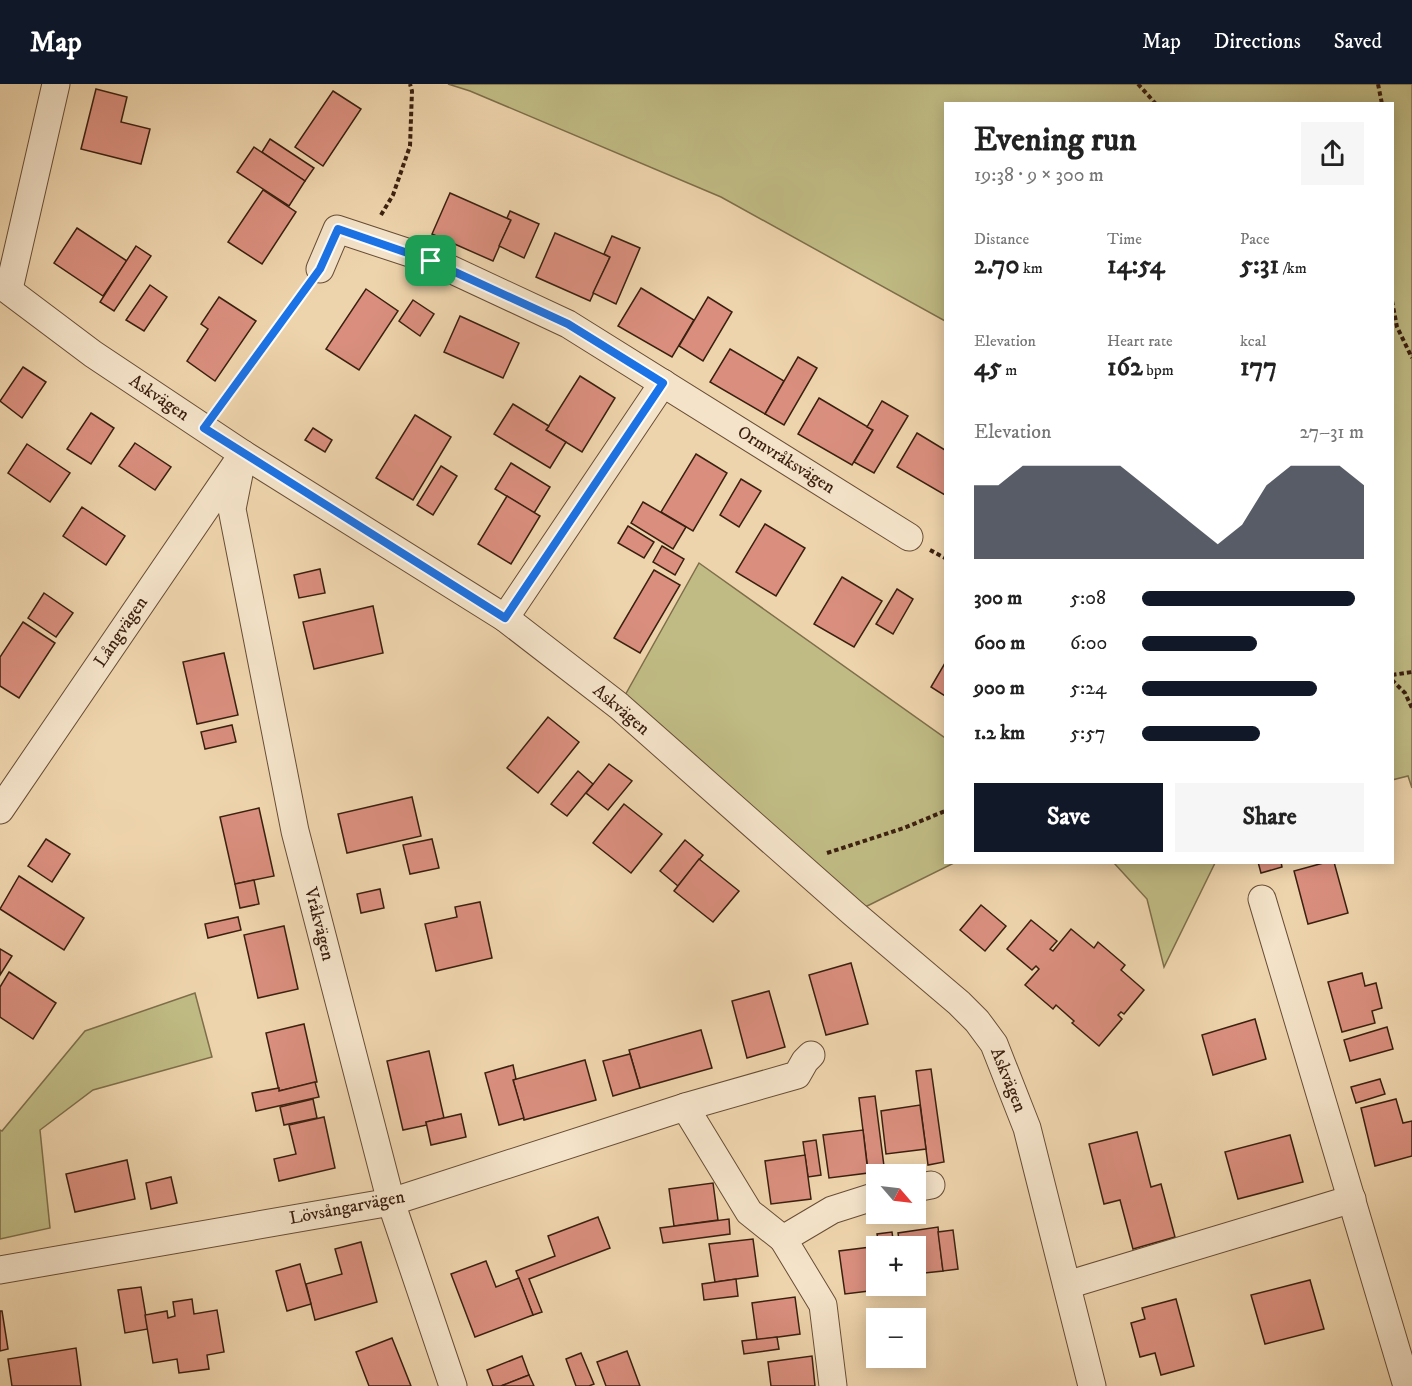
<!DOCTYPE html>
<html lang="en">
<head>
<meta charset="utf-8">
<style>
	body { margin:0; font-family:"IM FELL DW Pica",serif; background:#f6f6f6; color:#222; height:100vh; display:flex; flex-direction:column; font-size:22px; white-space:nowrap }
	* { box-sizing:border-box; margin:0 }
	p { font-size:20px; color:#767676 }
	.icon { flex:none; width:33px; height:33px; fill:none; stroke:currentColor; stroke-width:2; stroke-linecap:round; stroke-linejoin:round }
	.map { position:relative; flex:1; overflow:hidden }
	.sheet { position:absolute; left:944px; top:18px; width:450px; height:762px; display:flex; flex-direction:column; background:#fff; border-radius:0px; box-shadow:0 3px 15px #0003 }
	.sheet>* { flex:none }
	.needle { width:39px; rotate:118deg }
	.buttons { position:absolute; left:866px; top:1080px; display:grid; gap:12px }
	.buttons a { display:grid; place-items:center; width:60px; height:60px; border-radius:0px; background:#fff; box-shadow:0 3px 15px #0003; font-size:30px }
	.pin { position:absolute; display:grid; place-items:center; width:51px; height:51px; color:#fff; margin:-26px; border-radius:12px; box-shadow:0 3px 9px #0006 }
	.round { display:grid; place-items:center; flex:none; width:63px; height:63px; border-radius:0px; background:#f6f6f6 }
	.overview { display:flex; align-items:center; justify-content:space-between; height:102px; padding:0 30px }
	h1 { font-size:33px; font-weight:700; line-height:45px }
	.figures { display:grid; grid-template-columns:repeat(3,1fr); gap:9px; height:102px; padding:6px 30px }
	.figures div { display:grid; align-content:center }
	.figures b { font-size:26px; font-weight:700 }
	.figures small { font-size:16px; font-weight:400 }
	.figures p { font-size:16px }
	.chart { height:168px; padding:12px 30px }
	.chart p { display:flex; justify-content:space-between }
	.chart svg { width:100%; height:108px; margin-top:6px; fill:#111827; opacity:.7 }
	.button { display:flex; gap:12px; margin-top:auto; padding:12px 30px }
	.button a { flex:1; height:69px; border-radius:0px; background:#111827; color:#fff; font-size:24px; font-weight:700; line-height:69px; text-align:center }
	.button a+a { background:#f6f6f6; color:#222 }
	ul { padding:0 30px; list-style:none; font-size:20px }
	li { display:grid; grid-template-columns:96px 72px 1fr; align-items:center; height:45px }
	li i { height:15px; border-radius:8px; background:#111827 }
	header { display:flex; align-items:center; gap:36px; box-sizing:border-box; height:84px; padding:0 30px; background:#111827; color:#fff }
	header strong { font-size:28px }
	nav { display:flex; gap:33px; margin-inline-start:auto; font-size:21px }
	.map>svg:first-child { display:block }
	.green { fill:#c0bb84; stroke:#7e6e4a; stroke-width:1.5 }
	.building { fill:#da8f7e; stroke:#3b200f; stroke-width:1.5 }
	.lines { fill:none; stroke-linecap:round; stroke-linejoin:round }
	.minor-casing { stroke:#684d36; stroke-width:29 }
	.path { stroke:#3b200f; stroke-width:4; stroke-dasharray:4.5 3; stroke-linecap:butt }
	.minor { stroke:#f4e3c9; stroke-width:27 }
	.route-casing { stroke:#fff; stroke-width:12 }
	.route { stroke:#1a73e8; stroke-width:8 }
	.labels { text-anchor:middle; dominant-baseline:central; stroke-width:4.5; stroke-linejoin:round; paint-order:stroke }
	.street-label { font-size:18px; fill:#3b200f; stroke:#f4e3c9 }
</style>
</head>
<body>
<header>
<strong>Map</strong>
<nav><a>Map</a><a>Directions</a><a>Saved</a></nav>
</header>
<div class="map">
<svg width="1412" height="1302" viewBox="0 0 1412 1302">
	<rect width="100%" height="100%" fill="#eed4ac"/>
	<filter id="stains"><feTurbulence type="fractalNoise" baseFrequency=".00333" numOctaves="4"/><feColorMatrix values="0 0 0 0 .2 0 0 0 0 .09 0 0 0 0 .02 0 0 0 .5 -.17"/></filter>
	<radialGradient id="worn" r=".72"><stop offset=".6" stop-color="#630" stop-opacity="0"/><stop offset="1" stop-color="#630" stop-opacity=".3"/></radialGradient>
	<!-- green -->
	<g class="green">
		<path d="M448 0H1412V704L1408 692 1392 696V20H945V237L721 113 470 7Z"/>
		<path d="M699 479 945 654V778L954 779 853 829 619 622Z"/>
		<path d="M1114 779H1215L1164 883 1147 815Z"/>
		<path d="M195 909 212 973 93 1006 40 1046 50 1144 0 1155V1046L2 1047 85 947Z"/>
	</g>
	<!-- building -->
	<g class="building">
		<path d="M96 5 127 13 121 38 150 45 141 80 81 65Z"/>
		<path d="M333 7 361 25 323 82 295 63Z"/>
		<path d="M270 55 314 84 305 97 262 68Z"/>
		<path d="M254 63 305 97 289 122 237 88Z"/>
		<path d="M263 106 296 128 262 180 228 158Z"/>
		<path d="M450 109 511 136 493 177 432 150Z"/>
		<path d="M510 127 539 140 524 174 499 162 511 136 507 134Z"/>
		<path d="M77 144 127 177 103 212 54 179Z"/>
		<path d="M555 149 610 173 590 217 536 193Z"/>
		<path d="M612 152 640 164 616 220 593 209 610 173 604 170Z"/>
		<path d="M136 162 151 172 114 227 100 218Z"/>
		<path d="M150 201 167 213 144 247 126 236Z"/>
		<path d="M641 204 694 236 672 273 618 242Z"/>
		<path d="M366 205 398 227 359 286 326 265Z"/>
		<path d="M219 213 256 237 215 297 187 277 208 245 201 240Z"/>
		<path d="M708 213 732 228 703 277 679 262Z"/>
		<path d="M413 216 434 230 420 252 399 237Z"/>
		<path d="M460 232 519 259 503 294 444 268Z"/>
		<path d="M730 265 784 297 765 330 710 298Z"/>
		<path d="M798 273 817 284 784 341 765 330Z"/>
		<path d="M23 283 46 298 22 334 0 317Z"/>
		<path d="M580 292 615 314 582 368 546 346Z"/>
		<path d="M819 314 873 346 852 381 798 350Z"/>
		<path d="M882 317 908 332 874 389 854 378 873 346 867 343Z"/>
		<path d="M513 320 549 342 546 346 566 358 550 384 494 350Z"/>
		<path d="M91 329 114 344 91 380 67 365Z"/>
		<path d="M415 331 451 353 413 416 376 394Z"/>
		<path d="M313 344 332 356 325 368 305 356Z"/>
		<path d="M917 349 945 366V411L897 383Z"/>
		<path d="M135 359 171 383 155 406 119 382Z"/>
		<path d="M27 360 70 389 50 418 8 389Z"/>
		<path d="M696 370 727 389 693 447 661 428Z"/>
		<path d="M511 379 550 403 534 429 495 405Z"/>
		<path d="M441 382 457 392 433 431 417 421Z"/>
		<path d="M741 395 761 407 739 443 720 431Z"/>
		<path d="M507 412 540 432 511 480 478 460Z"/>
		<path d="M643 418 686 443 673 465 631 439Z"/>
		<path d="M82 423 125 452 106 481 63 452Z"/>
		<path d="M765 440 805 464 776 512 736 488Z"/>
		<path d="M628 442 654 458 644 474 618 459Z"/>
		<path d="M662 462 684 475 675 491 653 478Z"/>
		<path d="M320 485 325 509 299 514 294 491Z"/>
		<path d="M654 486 680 501 640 569 614 554Z"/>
		<path d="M842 493 882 517 854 563 814 540Z"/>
		<path d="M897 505 913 515 893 550 876 540Z"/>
		<path d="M44 509 73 529 56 553 28 534Z"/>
		<path d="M373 522 383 569 314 585 303 538Z"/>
		<path d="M23 538 55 559 19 614 0 602V573Z"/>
		<path d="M224 569 238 631 197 640 183 578Z"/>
		<path d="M945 579V612L931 603Z"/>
		<path d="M548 633 579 658 538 709 507 684Z"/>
		<path d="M232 641 236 658 205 665 201 648Z"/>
		<path d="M609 680 632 697 608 726 586 709Z"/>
		<path d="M578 687 593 700 567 732 551 720Z"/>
		<path d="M412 713 421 752 347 769 338 730Z"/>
		<path d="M624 720 662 750 631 789 593 759Z"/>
		<path d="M259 724 274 792 235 800 220 733Z"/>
		<path d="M46 755 70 770 52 798 28 782Z"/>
		<path d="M432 755 439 784 410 790 403 761Z"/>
		<path d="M685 756 703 771 678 802 660 787Z"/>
		<path d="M699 775 739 807 713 838 674 807Z"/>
		<path d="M1258 778H1281L1282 783 1261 789Z"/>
		<path d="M1327 778H1334L1348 829 1308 840 1294 787Z"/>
		<path d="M19 792 84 834 64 866 0 825Z"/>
		<path d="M254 796 259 820 240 824 235 800Z"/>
		<path d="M380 805 384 824 361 829 357 810Z"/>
		<path d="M480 818 492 874 436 887 425 840 457 833 455 823Z"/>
		<path d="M981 821 1006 842 985 867 960 846Z"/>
		<path d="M238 833 241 846 208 854 205 840Z"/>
		<path d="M1031 836 1057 857 1050 865 1053 867 1071 845 1094 864 1098 858 1125 881 1121 886 1144 906 1124 930 1121 928 1118 931 1122 935 1099 962 1072 939 1074 937 1056 921 1053 925 1025 901 1039 885 1036 882 1032 886 1007 865Z"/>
		<path d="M284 842 298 905 258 914 244 851Z"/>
		<path d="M0 865 12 872 0 891Z"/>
		<path d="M851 879 868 940 826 951 809 891Z"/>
		<path d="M9 888 56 919 33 955 0 933V903Z"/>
		<path d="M1362 889 1365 902 1376 899 1382 924 1372 927 1375 939 1342 948 1328 898Z"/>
		<path d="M769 907 785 963 747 974 732 917Z"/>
		<path d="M1255 935 1266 975 1213 991 1202 951Z"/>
		<path d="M304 940 317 998 279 1007 266 949Z"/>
		<path d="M1387 943 1393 965 1350 977 1344 956Z"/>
		<path d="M701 946 712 984 640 1004 629 966Z"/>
		<path d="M429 967 444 1034 426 1038 427 1041 403 1046 387 977Z"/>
		<path d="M630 970 640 1004 613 1012 603 977Z"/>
		<path d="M585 976 596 1016 524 1036 513 996Z"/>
		<path d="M513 981 516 995 513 996 524 1034 499 1041 485 989Z"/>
		<path d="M931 985 944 1078 928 1081 916 987Z"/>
		<path d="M1380 995 1385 1010 1356 1019 1351 1003Z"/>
		<path d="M315 998 319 1013 256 1027 252 1009 279 1004V1007Z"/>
		<path d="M875 1012 885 1090H876V1094L869 1095 859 1014Z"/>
		<path d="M313 1015 317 1034 284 1041 280 1023Z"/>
		<path d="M1396 1015 1403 1039 1412 1037V1072L1375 1082 1361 1024Z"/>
		<path d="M920 1021 926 1065 886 1070 881 1027Z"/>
		<path d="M461 1030 466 1053 431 1061 426 1038Z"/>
		<path d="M324 1033 335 1084 279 1097 274 1075 296 1070 289 1041Z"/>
		<path d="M863 1046 868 1089 829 1094 823 1051Z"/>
		<path d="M1137 1048 1151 1103 1161 1100 1175 1153 1133 1165 1120 1116 1104 1120 1089 1060Z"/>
		<path d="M1290 1051 1303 1098 1238 1115 1225 1068Z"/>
		<path d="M816 1056 821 1091 808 1093 803 1058Z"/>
		<path d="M805 1071 811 1115 771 1120 765 1077Z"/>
		<path d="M127 1076 135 1115 75 1128 66 1090Z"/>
		<path d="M171 1093 177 1119 151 1125 146 1099Z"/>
		<path d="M713 1099 718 1136 674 1142 669 1105Z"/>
		<path d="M598 1133 610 1164 529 1195 542 1228 533 1231 516 1187 555 1172 548 1152Z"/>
		<path d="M729 1135 730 1150 663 1159 660 1144Z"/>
		<path d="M938 1143 943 1187 915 1190V1162H900L898 1149Z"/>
		<path d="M953 1146 958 1185 943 1187 938 1148Z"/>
		<path d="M892 1148 894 1162H879L877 1150Z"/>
		<path d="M753 1155 758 1192 715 1198 709 1160Z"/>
		<path d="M361 1158 377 1218 315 1236 306 1200 342 1190 335 1165Z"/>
		<path d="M876 1162V1202H884L885 1205 845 1210 839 1167 879 1162Z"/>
		<path d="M486 1177 496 1203 519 1194 533 1231 475 1253 451 1190Z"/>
		<path d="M300 1180 311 1220 287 1227 276 1187Z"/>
		<path d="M736 1195 738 1212 704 1216 702 1200Z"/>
		<path d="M1310 1196 1324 1245 1265 1260 1251 1211Z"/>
		<path d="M141 1203 148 1245 125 1249 118 1206Z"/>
		<path d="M795 1213 800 1250 757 1256 752 1219Z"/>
		<path d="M192 1215 194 1230 217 1226 224 1268 207 1271 209 1285 179 1289 177 1275 153 1279 145 1231 167 1227 168 1234 175 1232 173 1218Z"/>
		<path d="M1176 1215 1194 1282 1161 1291 1155 1269 1140 1273 1131 1239 1145 1235 1142 1224Z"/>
		<path d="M0 1227H2L8 1265 0 1267Z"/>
		<path d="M777 1253 779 1265 744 1270 742 1257Z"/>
		<path d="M392 1254 411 1302H369L356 1268Z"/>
		<path d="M76 1264 81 1302H12L8 1275Z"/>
		<path d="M627 1267 640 1302H606L597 1278Z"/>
		<path d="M581 1269 594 1300 589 1302H576L566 1275Z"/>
		<path d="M522 1272 529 1291 501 1302H493L487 1286Z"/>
		<path d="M812 1272 815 1302H771L768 1278Z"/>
		<path d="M529 1291 534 1302H501Z"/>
	</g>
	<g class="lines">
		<defs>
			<g id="minor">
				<path d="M320 185 337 145 431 176 568 240 909 453"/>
				<path d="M0 200 93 270 243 370 505 534 619 622 853 829 959 919 977 937 994 960 1027 1044 1092 1302"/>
				<path d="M9 205 56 0"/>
				<path d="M243 370 232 425 295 747 391 1118 453 1302"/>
				<path d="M505 534 663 299"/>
				<path d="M0 726 236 380"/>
				<path d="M1262 815 1407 1302"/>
				<path d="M685 1023 749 1128 783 1155 832 1126 876 1112"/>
				<path d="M915 1104 931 1101"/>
				<path d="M783 1155 823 1221 833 1302"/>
				<path d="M0 1186 391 1118 685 1023 797 991 805 977 811 971"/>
				<path d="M1067 1201 1352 1115"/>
			</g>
		</defs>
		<!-- minor casing -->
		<use href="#minor" class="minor-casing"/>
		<!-- path -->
		<g class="path">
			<path d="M1138 0 1156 20"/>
			<path d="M1378 0 1382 20"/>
			<path d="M381 131 393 111 410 62 412 7 410 0"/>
			<path d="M1392 217 1397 243 1412 274"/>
			<path d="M220 323 305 205"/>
			<path d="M930 466 945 474"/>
			<path d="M1392 591 1412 588"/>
			<path d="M1392 596 1405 609 1412 624"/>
			<path d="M827 769 904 744 945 727"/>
		</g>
		<!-- minor -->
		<use href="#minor" class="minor"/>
	</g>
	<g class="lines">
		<defs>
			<path id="route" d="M338 145 431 177 568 240 663 299 505 534 204 344 320 185Z"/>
		</defs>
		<!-- route casing -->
		<use href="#route" class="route-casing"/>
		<!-- route -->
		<use href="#route" class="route"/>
	</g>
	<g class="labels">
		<!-- street labels -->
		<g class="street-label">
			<text transform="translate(159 314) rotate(34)">Askvägen</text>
			<text transform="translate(786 376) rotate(32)">Ormvråksvägen</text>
			<text transform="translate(121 548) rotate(-56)">Långvägen</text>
			<text transform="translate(621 626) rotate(40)">Askvägen</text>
			<text transform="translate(319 840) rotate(76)">Vråkvägen</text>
			<text transform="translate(1008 996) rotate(68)">Askvägen</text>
			<text transform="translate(347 1124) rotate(-11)">Lövsångarvägen</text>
		</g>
	</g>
	<rect width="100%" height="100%" filter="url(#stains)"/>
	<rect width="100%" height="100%" fill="url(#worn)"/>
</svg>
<div class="buttons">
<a><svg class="needle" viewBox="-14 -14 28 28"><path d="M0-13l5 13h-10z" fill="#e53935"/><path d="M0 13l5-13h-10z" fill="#767676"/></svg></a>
<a>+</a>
<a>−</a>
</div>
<div class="pin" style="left:431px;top:177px;background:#1e9e55"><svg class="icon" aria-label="arrive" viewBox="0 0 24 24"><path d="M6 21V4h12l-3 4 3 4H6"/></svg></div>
<section class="sheet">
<div class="overview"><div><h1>Evening run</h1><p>19:38 · 9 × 300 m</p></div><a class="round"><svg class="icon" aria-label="share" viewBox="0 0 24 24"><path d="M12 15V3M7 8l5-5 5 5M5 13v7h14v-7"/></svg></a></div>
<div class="figures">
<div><p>Distance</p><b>2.70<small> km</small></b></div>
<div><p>Time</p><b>14:54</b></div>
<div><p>Pace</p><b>5:31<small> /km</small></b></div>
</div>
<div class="figures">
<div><p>Elevation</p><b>45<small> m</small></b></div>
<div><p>Heart rate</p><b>162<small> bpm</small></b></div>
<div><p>kcal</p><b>177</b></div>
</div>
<div class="chart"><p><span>Elevation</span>27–31 m</p>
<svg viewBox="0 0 160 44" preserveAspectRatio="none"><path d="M0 44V14L10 14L20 6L30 6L40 6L50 6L60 6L70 14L80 22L90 30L100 38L110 30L120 14L130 6L140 6L150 6L160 14V44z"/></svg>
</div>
<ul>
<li><b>300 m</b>5:08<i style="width:96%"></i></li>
<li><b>600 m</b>6:00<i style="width:52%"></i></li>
<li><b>900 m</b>5:24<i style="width:79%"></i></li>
<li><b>1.2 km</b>5:57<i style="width:53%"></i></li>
</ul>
<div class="button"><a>Save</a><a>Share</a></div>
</section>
</div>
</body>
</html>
